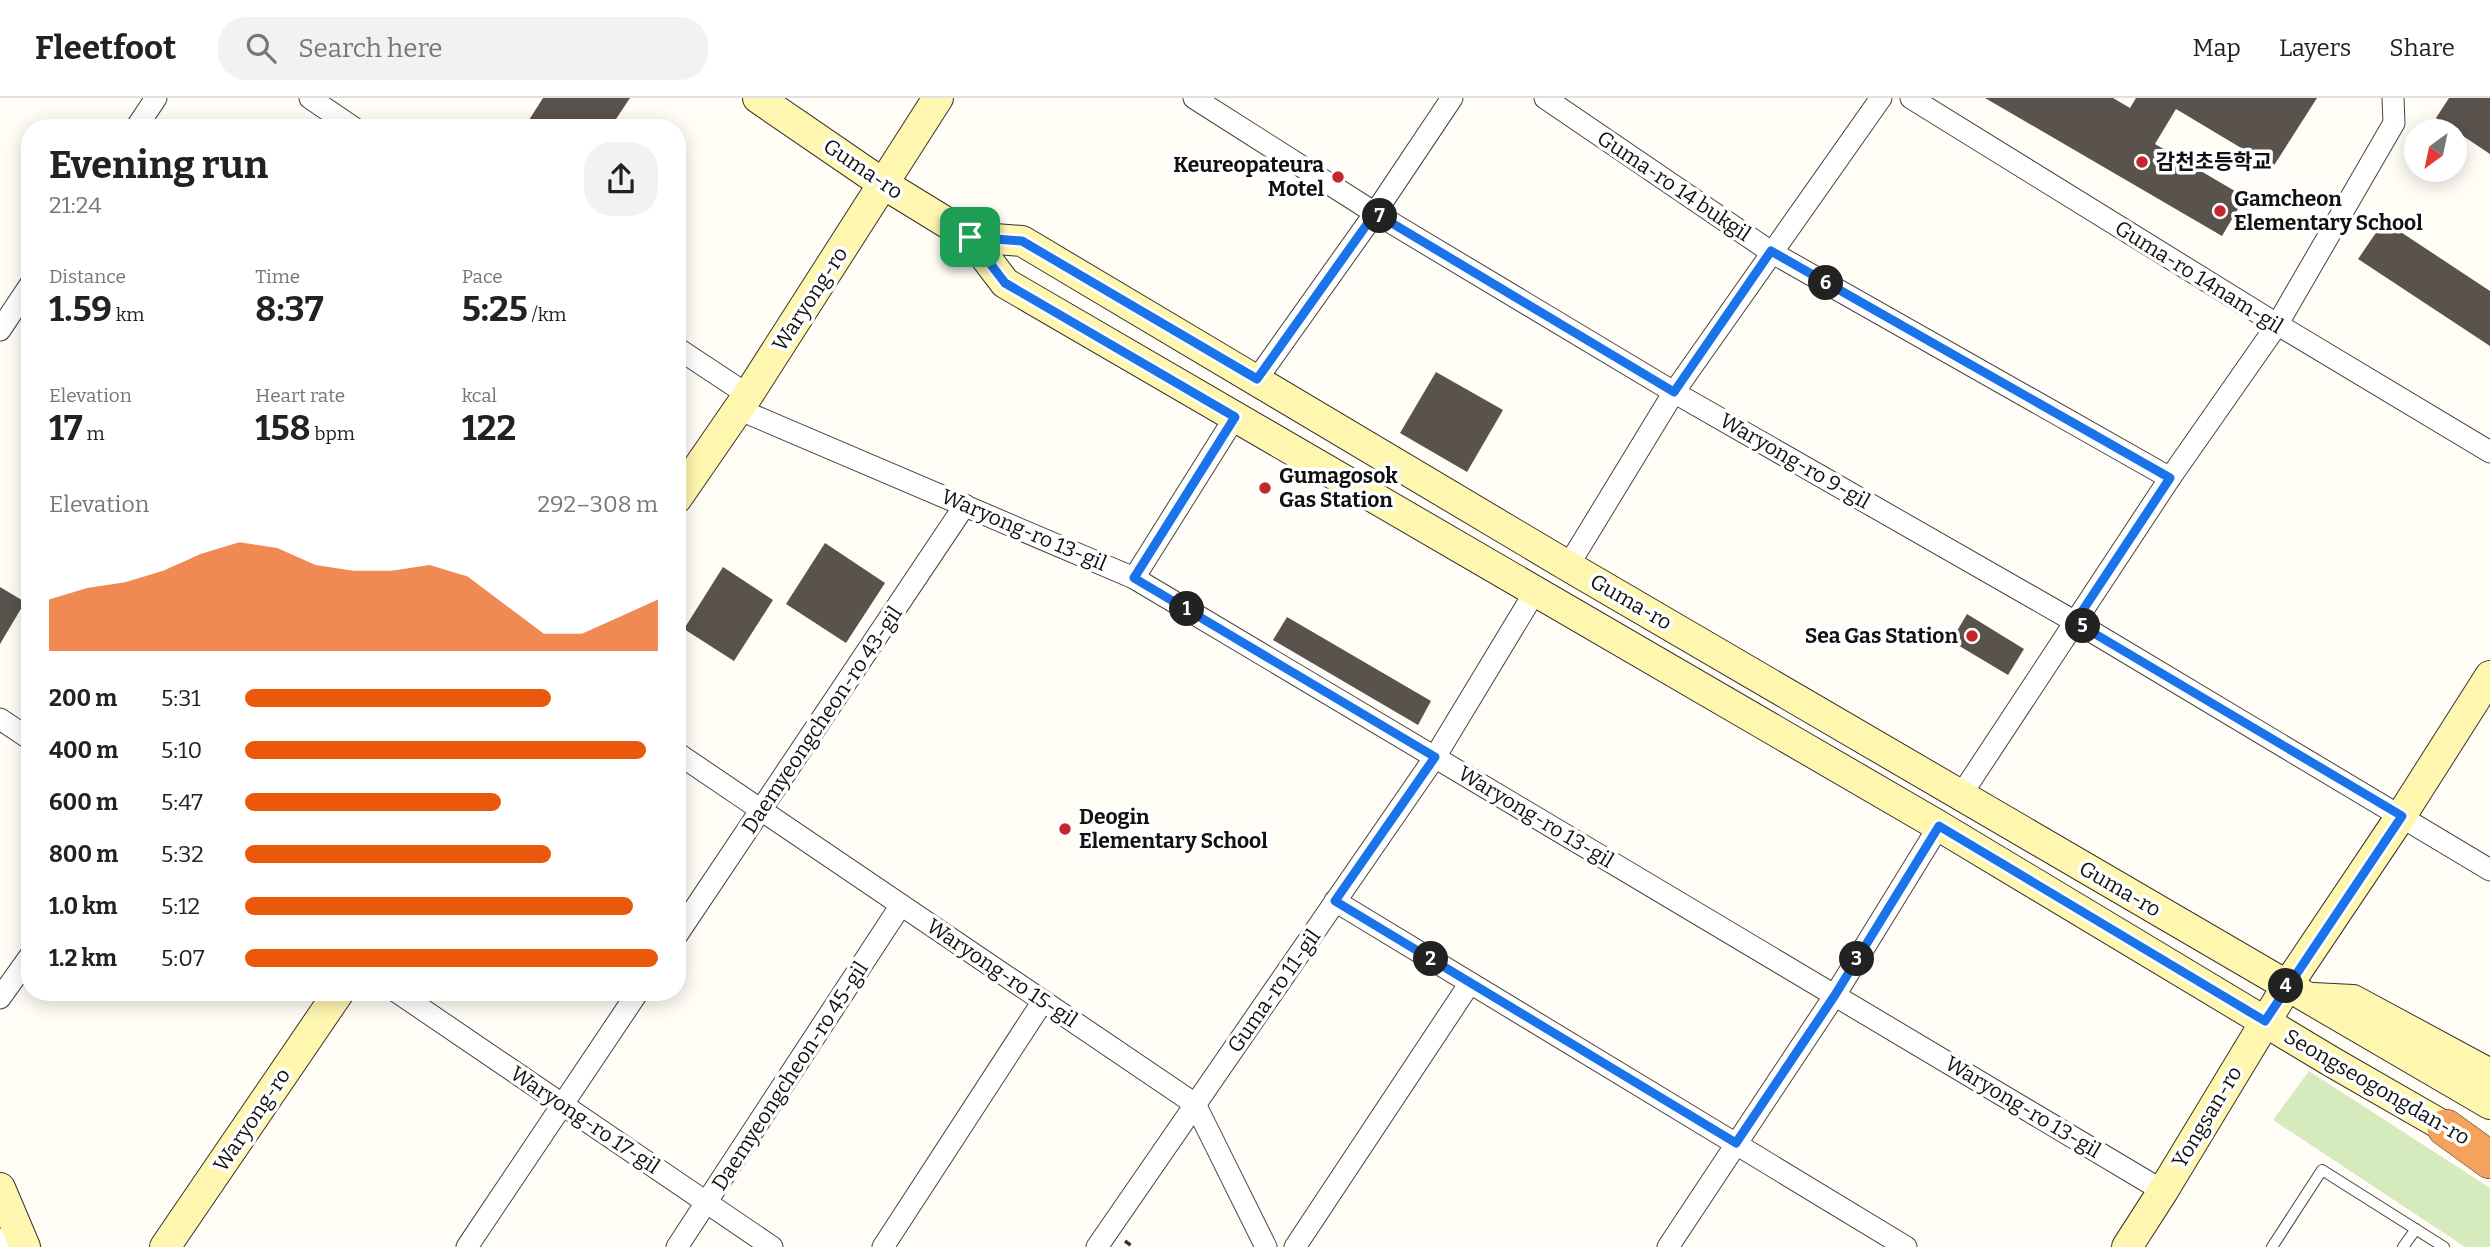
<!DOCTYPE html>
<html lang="en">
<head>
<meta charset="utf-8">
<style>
	body { margin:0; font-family:Bitter,"Noto Sans KR",serif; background:#f2f2f2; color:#222; height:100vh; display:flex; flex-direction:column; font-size:26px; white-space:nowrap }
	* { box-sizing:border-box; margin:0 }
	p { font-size:23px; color:#767676 }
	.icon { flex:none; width:38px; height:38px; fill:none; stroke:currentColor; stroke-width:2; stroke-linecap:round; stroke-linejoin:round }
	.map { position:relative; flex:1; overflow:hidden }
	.sheet { position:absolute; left:21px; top:21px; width:665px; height:882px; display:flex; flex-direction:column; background:#fff; border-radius:28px; box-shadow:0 4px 18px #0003 }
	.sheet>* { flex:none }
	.needle { width:46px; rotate:213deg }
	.buttons { position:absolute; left:2404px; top:21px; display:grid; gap:14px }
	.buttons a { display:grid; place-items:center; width:63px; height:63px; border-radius:50%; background:#fff; box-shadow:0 4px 18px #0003; font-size:35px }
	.pin { position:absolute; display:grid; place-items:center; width:60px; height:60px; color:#fff; margin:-30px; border-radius:14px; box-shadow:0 4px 10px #0006 }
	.km { position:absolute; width:35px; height:35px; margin:-18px; border-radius:50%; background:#222; color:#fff; font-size:19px; line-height:35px; text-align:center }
	.round { display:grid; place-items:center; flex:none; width:74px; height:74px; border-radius:28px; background:#f2f2f2 }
	.head { display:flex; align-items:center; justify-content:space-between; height:119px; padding:0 28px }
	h1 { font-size:38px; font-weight:700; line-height:52px }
	.stats { display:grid; grid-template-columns:repeat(3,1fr); gap:10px; height:119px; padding:7px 28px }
	.stats div { display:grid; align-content:center }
	.stats b { font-size:35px; font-weight:700 }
	.stats small { font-size:19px; font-weight:400 }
	.stats p { font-size:19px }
	.chart { height:196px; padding:14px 28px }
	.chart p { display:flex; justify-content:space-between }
	.chart svg { width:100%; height:126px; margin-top:7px; fill:#ea580c; opacity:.7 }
	ul { padding:0 28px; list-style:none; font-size:23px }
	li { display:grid; grid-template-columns:112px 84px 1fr; align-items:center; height:52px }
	li i { height:18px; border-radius:9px; background:#ea580c }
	header { display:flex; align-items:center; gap:42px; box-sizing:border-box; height:98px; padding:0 35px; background:#fff; border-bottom:2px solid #e0e0e0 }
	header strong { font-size:33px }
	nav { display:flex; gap:38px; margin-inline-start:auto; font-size:24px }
	.search { width:490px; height:63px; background:#f2f2f2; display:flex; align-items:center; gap:18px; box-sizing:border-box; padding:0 24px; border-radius:28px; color:#767676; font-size:26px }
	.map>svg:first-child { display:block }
	.green { fill:#d5ebbd }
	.building { fill:#5a524d }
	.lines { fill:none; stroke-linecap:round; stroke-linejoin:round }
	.lane-casing { stroke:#444; stroke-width:12 }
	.street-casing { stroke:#444; stroke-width:23 }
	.secondary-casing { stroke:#333; stroke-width:32 }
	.highway-casing { stroke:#222; stroke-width:38 }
	.path { stroke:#333; stroke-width:3.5; stroke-dasharray:7 3.5; stroke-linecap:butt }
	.lane { stroke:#fff; stroke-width:10 }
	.street { stroke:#fff; stroke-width:21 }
	.secondary { stroke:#fff6b0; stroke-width:30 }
	.highway { stroke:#f5a25d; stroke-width:37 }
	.route-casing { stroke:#fff; stroke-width:14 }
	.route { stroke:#1a73e8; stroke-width:9 }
	.poi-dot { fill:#c4262e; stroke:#fff; stroke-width:2.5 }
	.labels { text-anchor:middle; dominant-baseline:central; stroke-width:7; stroke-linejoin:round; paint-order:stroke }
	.poi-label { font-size:21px; font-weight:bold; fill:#111; stroke:#fff; text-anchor:start }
	.street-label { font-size:21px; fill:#111; stroke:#fff }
</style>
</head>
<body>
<header>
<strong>Fleetfoot</strong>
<div class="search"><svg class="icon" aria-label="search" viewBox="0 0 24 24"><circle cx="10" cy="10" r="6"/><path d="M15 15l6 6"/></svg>Search here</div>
<nav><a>Map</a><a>Layers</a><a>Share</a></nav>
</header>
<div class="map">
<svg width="2490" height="1149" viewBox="0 0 2490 1149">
	<rect width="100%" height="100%" fill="#fffdf5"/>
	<!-- green -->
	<path class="green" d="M2309 973 2490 1090V1149H2465L2273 1022Z"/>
	<!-- building -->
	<g class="building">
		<path d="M543 0H630L610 30H541L529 22Z"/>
		<path d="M1985 0H2113L2130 10 2136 0H2317L2273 69 2176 11 2155 46 2245 99 2222 138Z"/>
		<path d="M2449 0H2490V56L2436 20Z"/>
		<path d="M2384 123 2490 193V248L2358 161Z"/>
		<path d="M1436 274 1503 312 1467 374 1400 335Z"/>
		<path d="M825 445 885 485 846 545 786 506Z"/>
		<path d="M723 469 773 502 734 563 684 531Z"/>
		<path d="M0 489 25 504 0 546Z"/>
		<path d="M1967 516 2024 551 2008 577 1951 543Z"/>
		<path d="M1287 519 1431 603 1418 627 1273 542Z"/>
	</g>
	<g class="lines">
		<defs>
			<g id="lane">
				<path d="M2272 1149 2322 1072 2444 1149"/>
				<path d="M2403 1149 2416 1131"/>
			</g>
			<g id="street">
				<path d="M310 0 354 30"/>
				<path d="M1194 0 1375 115 1677 296 2079 526 2490 772"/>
				<path d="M1545 0 1771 154 2170 380"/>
				<path d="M1911 0 2270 222 2490 354"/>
				<path d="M136 30 156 0"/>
				<path d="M0 232 30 187"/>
				<path d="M677 250 748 297"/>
				<path d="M1257 281 1375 115 1452 0"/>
				<path d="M738 311 1134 480 2163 1093"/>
				<path d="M1568 468 1674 294 1881 0"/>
				<path d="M1134 480 1235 319"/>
				<path d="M0 621 30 641"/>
				<path d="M677 655 1195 1006 1266 1149"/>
				<path d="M1961 697 2170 380 2277 227 2394 25 2393 0"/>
				<path d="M1335 803 1906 1149"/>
				<path d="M677 837 965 407"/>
				<path d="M397 894 772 1149"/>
				<path d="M0 900 30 858"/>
				<path d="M0 1141 11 1149"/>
				<path d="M467 1149 638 894"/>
				<path d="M677 1149 901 807"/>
				<path d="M883 1149 1043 903"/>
				<path d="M1097 1149 1435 659 1536 492"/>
				<path d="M1295 1149 1470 885"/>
				<path d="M1668 1149 1835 897 1939 728"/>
			</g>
			<g id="secondary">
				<path d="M758 0 882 85 970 139 1005 185 1939 728 2332 964 2466 1041"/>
				<path d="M970 139 1022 143 1568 468 2490 1006"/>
				<path d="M677 400 748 297 938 0"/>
				<path d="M2313 900 2353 902 2490 976"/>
				<path d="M0 1090 25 1149"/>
				<path d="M165 1149 339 894"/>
				<path d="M2127 1149 2163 1093 2287 888 2401 718 2490 578"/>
			</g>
			<path id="highway" d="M2446 1030 2490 1062"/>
		</defs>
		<!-- lane casing -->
		<use href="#lane" class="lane-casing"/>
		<!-- street casing -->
		<use href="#street" class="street-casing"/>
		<!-- secondary casing -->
		<use href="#secondary" class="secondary-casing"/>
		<!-- highway casing -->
		<use href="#highway" class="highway-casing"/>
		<!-- path -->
		<path class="path" d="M1125 1143 1133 1149"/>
		<!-- lane -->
		<use href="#lane" class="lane"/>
		<!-- street -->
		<use href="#street" class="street"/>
		<!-- secondary -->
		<use href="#secondary" class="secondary"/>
		<!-- highway -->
		<use href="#highway" class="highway"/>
	</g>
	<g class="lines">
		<defs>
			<path id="route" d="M1375 115 1674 294 1771 153 2170 380 2075 524 2402 718 2265 923 1939 728 1835 897 1736 1045 1335 803 1435 659 1134 480 1235 319 1005 185 970 139 1022 143 1257 281Z"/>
		</defs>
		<!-- route casing -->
		<use href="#route" class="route-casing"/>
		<!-- route -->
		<use href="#route" class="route"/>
	</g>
	<!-- markers -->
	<g class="poi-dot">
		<circle cx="2142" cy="64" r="7"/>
		<circle cx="1338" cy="79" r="7"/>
		<circle cx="2220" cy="113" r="7"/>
		<circle cx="1265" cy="390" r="7"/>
		<circle cx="1972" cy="538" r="7"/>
		<circle cx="1065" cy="731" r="7"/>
	</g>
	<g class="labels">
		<!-- poi labels -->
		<g class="poi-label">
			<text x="2156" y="64">감천초등학교</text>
			<text x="1324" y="67" text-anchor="end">Keureopateura<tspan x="1324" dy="24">Motel</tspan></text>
			<text x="2234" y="101">Gamcheon<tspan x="2234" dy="24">Elementary School</tspan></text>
			<text x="1279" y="378">Gumagosok<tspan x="1279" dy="24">Gas Station</tspan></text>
			<text x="1958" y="538" text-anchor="end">Sea Gas Station</text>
			<text x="1079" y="719">Deogin<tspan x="1079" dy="24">Elementary School</tspan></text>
		</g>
		<!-- street labels -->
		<g class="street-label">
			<text transform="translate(863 71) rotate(34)">Guma-ro</text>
			<text transform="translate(1674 88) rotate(34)">Guma-ro 14 bukgil</text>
			<text transform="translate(2199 179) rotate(32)">Guma-ro 14nam-gil</text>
			<text transform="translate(810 201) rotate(-57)">Waryong-ro</text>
			<text transform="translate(1795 363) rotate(30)">Waryong-ro 9-gil</text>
			<text transform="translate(1024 432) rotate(23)">Waryong-ro 13-gil</text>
			<text transform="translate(1631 504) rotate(30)">Guma-ro</text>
			<text transform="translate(822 622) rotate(-56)">Daemyeongcheon-ro 43-gil</text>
			<text transform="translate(1536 719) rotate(31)">Waryong-ro 13-gil</text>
			<text transform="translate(2120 791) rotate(30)">Guma-ro</text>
			<text transform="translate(1002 875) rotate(34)">Waryong-ro 15-gil</text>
			<text transform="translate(1274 893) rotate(-55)">Guma-ro 11-gil</text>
			<text transform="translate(790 978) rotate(-57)">Daemyeongcheon-ro 45-gil</text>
			<text transform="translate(2377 989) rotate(30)">Seongseogongdan-ro</text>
			<text transform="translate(2023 1009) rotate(31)">Waryong-ro 13-gil</text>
			<text transform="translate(2207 1019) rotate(-59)">Yongsan-ro</text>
			<text transform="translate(252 1022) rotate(-56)">Waryong-ro</text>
			<text transform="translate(585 1022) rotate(34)">Waryong-ro 17-gil</text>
		</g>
	</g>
</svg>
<div class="buttons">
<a><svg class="needle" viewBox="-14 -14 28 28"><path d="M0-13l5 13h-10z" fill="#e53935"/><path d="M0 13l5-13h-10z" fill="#767676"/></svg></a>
</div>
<div class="pin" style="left:970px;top:139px;background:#1e9e55"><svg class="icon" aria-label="arrive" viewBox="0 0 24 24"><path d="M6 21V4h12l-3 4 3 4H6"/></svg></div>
<b class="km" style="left:1187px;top:511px">1</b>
<b class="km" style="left:1431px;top:861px">2</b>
<b class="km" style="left:1857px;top:861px">3</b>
<b class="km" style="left:2286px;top:888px">4</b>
<b class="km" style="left:2083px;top:528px">5</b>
<b class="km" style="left:1826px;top:185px">6</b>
<b class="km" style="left:1380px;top:118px">7</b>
<section class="sheet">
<div class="head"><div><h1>Evening run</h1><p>21:24</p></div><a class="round"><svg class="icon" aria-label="share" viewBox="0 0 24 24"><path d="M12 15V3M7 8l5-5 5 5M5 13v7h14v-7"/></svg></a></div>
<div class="stats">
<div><p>Distance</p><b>1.59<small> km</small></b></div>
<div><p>Time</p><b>8:37</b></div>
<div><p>Pace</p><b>5:25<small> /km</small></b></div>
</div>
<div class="stats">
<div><p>Elevation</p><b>17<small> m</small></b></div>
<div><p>Heart rate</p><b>158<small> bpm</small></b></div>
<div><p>kcal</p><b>122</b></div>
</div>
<div class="chart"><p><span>Elevation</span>292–308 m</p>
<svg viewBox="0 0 160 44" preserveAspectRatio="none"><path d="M0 44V26L10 22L20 20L30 16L40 10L50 6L60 8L70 14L80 16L90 16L100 14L110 18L120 28L130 38L140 38L150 32L160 26V44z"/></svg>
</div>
<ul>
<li><b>200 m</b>5:31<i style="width:74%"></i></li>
<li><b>400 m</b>5:10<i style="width:97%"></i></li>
<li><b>600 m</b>5:47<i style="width:62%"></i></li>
<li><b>800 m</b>5:32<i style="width:74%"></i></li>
<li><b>1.0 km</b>5:12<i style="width:94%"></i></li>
<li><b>1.2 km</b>5:07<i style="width:100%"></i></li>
</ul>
</section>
</div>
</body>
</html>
